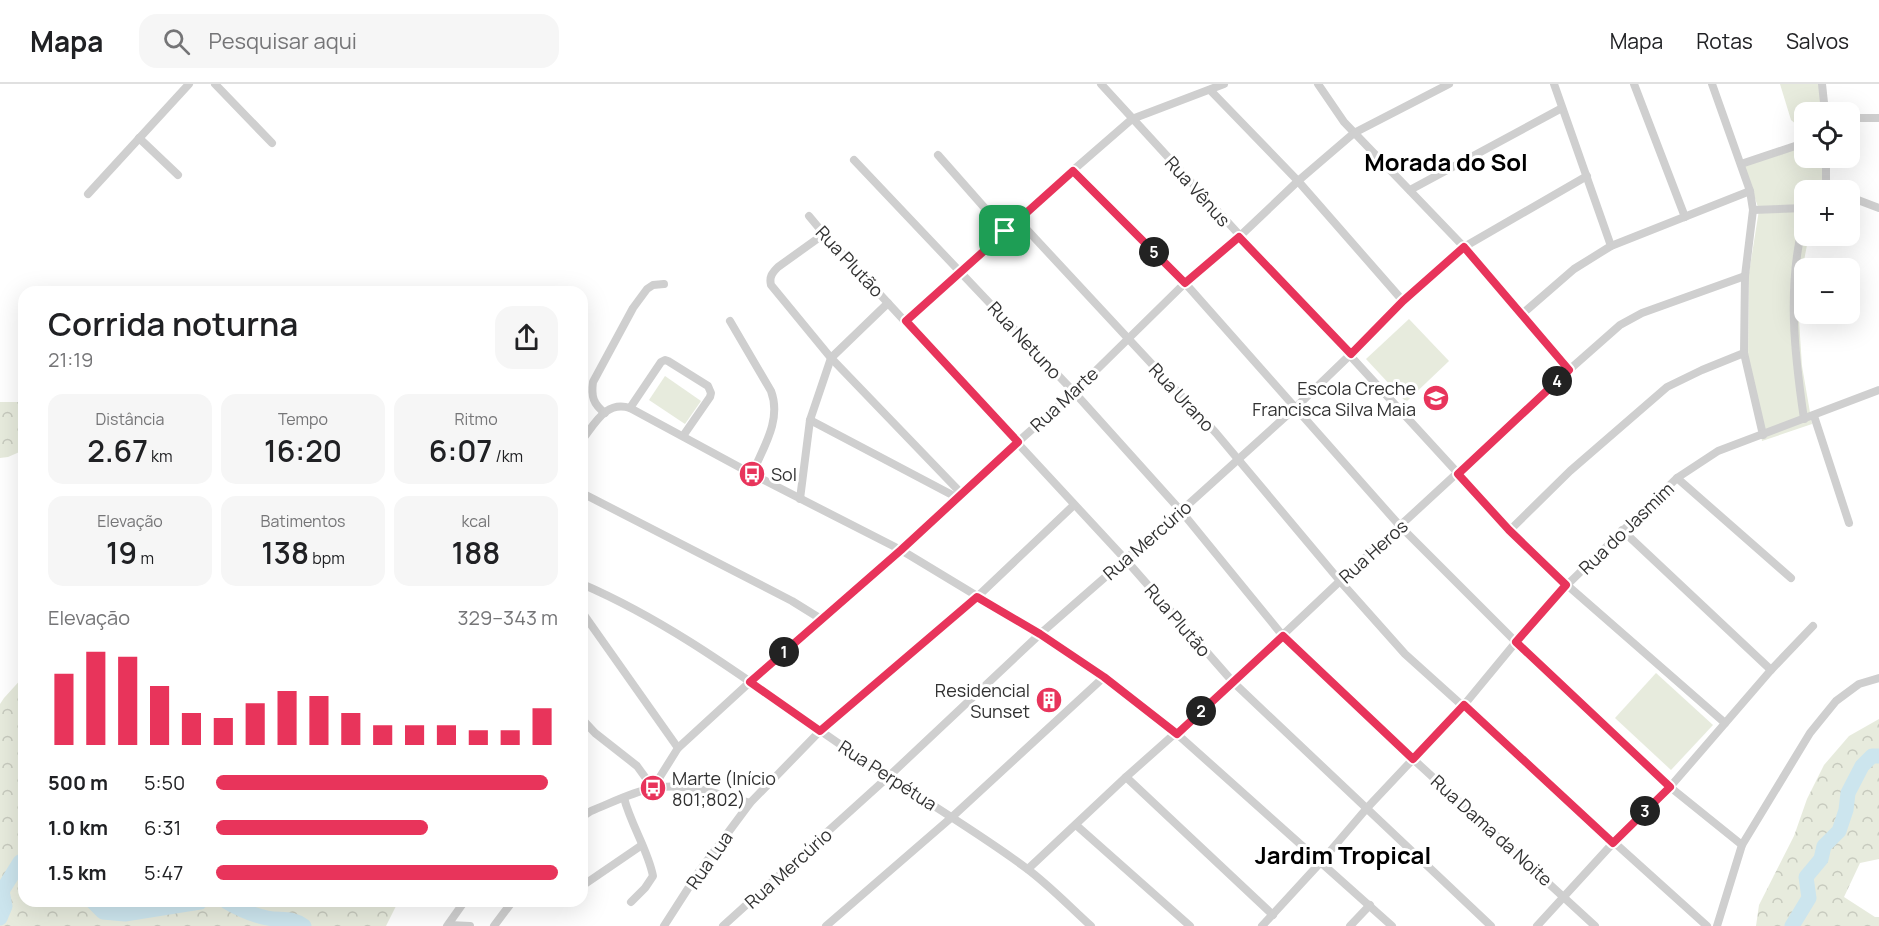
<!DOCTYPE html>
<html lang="pt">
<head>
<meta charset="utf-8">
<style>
	body { margin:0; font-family:Manrope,sans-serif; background:#f6f6f6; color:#202124; height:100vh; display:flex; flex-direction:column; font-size:22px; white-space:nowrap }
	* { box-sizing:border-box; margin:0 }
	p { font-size:20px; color:#757577 }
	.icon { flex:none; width:33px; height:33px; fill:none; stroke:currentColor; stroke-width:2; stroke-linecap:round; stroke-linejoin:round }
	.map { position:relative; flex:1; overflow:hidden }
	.sheet { position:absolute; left:18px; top:202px; width:570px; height:621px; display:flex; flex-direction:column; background:#fff; border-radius:18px; box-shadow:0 6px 24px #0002 }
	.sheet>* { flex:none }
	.buttons { position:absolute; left:1794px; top:18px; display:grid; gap:12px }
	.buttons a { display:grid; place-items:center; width:66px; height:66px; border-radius:12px; background:#fff; box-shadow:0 6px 24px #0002; font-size:30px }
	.pin { position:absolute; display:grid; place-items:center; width:51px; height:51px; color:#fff; margin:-26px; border-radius:12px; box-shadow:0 3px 9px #0006 }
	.km { position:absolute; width:30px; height:30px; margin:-15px; border-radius:50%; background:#222; color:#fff; font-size:16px; line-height:30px; text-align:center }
	.round { display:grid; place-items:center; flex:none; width:63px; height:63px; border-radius:18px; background:#f6f6f6 }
	.headline { display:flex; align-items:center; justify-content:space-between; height:102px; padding:0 30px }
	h1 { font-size:33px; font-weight:600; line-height:45px }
	.figures { display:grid; grid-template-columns:repeat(3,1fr); gap:9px; height:102px; padding:6px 30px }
	.figures div { display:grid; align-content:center; border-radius:15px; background:#f6f6f6; text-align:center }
	.figures b { font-size:30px; font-weight:600 }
	.figures small { font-size:16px; font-weight:400 }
	.figures p { font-size:16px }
	.chart { height:168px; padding:12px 30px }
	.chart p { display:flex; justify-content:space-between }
	.chart svg { width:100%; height:108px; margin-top:6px; stroke:#e8345b; stroke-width:6 }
	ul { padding:0 30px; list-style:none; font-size:20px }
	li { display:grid; grid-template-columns:96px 72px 1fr; align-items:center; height:45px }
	li i { height:15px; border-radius:8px; background:#e8345b }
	header { display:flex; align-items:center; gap:36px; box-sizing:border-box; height:84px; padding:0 30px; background:#fff; border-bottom:2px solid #e0e0e0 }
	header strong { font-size:28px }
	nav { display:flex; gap:33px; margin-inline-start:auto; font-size:21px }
	.search { width:420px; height:54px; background:#f6f6f6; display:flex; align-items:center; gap:15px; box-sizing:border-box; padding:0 21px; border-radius:18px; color:#757577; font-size:22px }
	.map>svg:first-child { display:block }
	.green { fill:#e7ebdd }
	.forest { fill:url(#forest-crowns) }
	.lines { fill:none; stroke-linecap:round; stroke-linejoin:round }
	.river { stroke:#cce5ee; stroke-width:15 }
	.minor { stroke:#cfcfcf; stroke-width:8 }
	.route-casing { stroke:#fff; stroke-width:12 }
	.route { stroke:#e8345b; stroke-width:8 }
	.labels { text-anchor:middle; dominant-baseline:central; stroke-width:6; stroke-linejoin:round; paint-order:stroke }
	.street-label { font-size:18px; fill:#323232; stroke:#fff }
	.poi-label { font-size:18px; fill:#323232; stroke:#fff; text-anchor:end }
	.district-label { font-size:24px; font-weight:bold; fill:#000; stroke:#fff }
</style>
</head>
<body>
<header>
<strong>Mapa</strong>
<div class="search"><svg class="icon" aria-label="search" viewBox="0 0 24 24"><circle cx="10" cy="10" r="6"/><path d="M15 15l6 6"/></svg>Pesquisar aqui</div>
<nav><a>Mapa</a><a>Rotas</a><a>Salvos</a></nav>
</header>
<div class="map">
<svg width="1879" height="842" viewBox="0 0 1879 842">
	<defs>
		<pattern id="forest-crowns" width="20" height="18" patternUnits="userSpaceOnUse" patternTransform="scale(1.5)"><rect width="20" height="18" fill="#e7ebdd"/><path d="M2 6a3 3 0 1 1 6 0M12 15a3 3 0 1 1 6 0" fill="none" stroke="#c7cabe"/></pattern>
	</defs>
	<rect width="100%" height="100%" fill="#fff"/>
	<!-- green -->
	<g class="green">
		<path d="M1780 0H1825L1828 28H1804V60L1797 41 1791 36Z"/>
		<path d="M1804 62V74H1828L1830 105 1804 106V152H1811L1807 161 1802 187 1799 236 1802 282 1812 340 1762 357 1748 276 1749 189 1759 126 1744 82Z"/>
		<path d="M1409 235 1449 277 1406 318 1366 275Z"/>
		<path d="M665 292 701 317 685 340 649 316Z"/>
		<path d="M1656 589 1713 641 1671 686 1615 634Z"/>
	</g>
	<!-- forest -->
	<g class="forest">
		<path d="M24 318V366L8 373 0 374V318Z"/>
		<path d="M24 592V818H398L386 842H0V620L4 614Z"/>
		<path d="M1879 635V775L1860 779 1844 813 1875 833H1879V842H1756L1759 821 1794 752 1807 715 1824 681 1849 652Z"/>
	</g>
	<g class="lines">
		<!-- river -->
		<g class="river">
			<path d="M93 818 103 828 125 830 200 818"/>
			<path d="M227 818C239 825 253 831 267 834 282 837 290 832 304 842"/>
			<path d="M0 834 5 822 2 807 20 778 24 776"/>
			<path d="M1792 842 1809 814 1806 793 1821 775 1824 762 1839 747 1846 726 1848 709 1862 682 1872 672H1879"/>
		</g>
		<!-- minor -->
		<g class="minor">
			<path d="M215 0 272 59"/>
			<path d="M1101 0 1510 446 1567 501 1725 639"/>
			<path d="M1318 0 1344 38 1464 163 1569 286"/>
			<path d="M1554 0 1611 162"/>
			<path d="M1634 0 1685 133"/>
			<path d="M1712 0 1750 107 1753 126 1745 192 1744 269 1763 351"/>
			<path d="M1822 0 1825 28"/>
			<path d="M1210 6 1298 97 1403 217"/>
			<path d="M1850 34H1879"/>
			<path d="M139 54 178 91"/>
			<path d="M938 71 1005 147"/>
			<path d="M854 76 1074 308 1181 427 1283 552 1413 675 1595 842"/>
			<path d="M1741 80 1804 59"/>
			<path d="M1073 87 1185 199 1400 442 1516 558 1670 703 1742 761"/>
			<path d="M1410 106 1562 24"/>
			<path d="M1823 106 1826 104V74"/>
			<path d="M88 110 189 0"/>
			<path d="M1850 113 1879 124"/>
			<path d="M1753 126 1804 124"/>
			<path d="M809 132 824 150 1125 475 1233 598 1491 842"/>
			<path d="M1017 135 1216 349 1340 497 1405 570 1707 842"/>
			<path d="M824 150 778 183C772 189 769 193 771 201L831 274 961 409"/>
			<path d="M1521 231 1574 185 1611 162 1750 107"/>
			<path d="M730 237 771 307C782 336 763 364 752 390"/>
			<path d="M906 237 1017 135 1132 35 1224 0"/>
			<path d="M630 324 661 278 665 276 668 277 708 302 711 309 710 313 683 352"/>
			<path d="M605 329C593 320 591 312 593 298L633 224 647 205 653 201 664 200"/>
			<path d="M1814 332 1849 439"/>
			<path d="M1804 335C1794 267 1787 202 1804 135"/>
			<path d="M810 336 956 413"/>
			<path d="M582 356C595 340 606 316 630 324L752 390 901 466 1040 550 1104 593 1177 650 1392 842"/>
			<path d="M1677 394 1791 494"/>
			<path d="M582 409 792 517 821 535"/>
			<path d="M800 415 810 336 831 274 888 219"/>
			<path d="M1510 446 1570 387 1667 303 1702 286 1744 269"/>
			<path d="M1622 446 1771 586"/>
			<path d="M582 500C677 541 759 605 844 663 904 705 968 741 1026 784 1049 801 1070 823 1091 842"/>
			<path d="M582 528 678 664"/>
			<path d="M582 635 595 649 637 682 653 704"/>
			<path d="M1126 693 1273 831"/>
			<path d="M653 704 678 664 750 598 901 466 956 413 1074 308 1185 199 1239 153 1298 97 1354 49 1449 0"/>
			<path d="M624 714C631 741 648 766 653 792L645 804 631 818"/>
			<path d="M582 733 591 727C611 719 632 708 653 704 685 698 720 710 750 719"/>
			<path d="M1076 741 1190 842"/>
			<path d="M1028 785 1126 693 1233 598 1340 497 1569 286 1620 241 1642 229 1745 192"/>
			<path d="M582 802 642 761"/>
			<path d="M449 841 470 842"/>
			<path d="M447 842 464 818"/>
			<path d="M494 842 512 818"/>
			<path d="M664 842 698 789 750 719 820 647 977 513 1074 421"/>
			<path d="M723 842 888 693 1040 550 1181 427 1295 324 1351 270 1403 217 1464 163 1587 92"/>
			<path d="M826 842 952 733 1104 593"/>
			<path d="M1262 842 1320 779 1367 724 1464 621 1516 558 1567 501 1677 394 1718 367 1879 306"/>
			<path d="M1350 842 1370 821"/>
			<path d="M1537 842 1613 759 1670 703 1771 586 1813 542"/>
			<path d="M1717 842 1742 761 1810 649 1836 617 1859 600 1879 594"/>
		</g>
	</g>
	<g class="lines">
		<defs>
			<path id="route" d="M1073 87 1185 199 1239 153 1351 270 1403 217 1464 163 1569 286 1458 390 1509 446 1566 501 1516 558 1670 703 1613 759 1464 621 1413 675 1283 552 1177 650 1104 593 1040 550 977 513 820 647 750 598 901 466 1018 358 906 237Z"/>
		</defs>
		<!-- route casing -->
		<use href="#route" class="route-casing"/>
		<!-- route -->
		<use href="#route" class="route"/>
	</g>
	<!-- icons -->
	<defs>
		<symbol id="school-disc" viewBox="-11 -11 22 22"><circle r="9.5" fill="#e8345b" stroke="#fff"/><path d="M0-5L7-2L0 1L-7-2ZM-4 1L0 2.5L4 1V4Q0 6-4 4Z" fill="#fff"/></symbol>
		<symbol id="bus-disc" viewBox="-11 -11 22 22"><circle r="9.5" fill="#e8345b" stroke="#fff"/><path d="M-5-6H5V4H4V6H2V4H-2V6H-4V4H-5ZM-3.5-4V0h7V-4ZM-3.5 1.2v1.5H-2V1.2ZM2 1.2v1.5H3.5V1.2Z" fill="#fff"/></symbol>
		<symbol id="building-disc" viewBox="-11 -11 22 22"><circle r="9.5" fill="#e8345b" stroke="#fff"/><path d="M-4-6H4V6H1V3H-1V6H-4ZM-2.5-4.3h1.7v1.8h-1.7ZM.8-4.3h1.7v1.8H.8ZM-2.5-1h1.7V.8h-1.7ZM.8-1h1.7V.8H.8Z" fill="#fff"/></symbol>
	</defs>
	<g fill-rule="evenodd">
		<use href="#school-disc" x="1421" y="299" width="30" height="30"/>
		<use href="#bus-disc" x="737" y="375" width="30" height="30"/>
		<use href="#building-disc" x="1034" y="601" width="30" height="30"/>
		<use href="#bus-disc" x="638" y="689" width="30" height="30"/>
	</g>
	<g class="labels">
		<!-- street labels -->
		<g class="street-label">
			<text transform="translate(1198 107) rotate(48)">Rua Vênus</text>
			<text transform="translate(850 177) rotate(47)">Rua Plutão</text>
			<text transform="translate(1025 256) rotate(47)">Rua Netuno</text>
			<text transform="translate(1182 313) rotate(47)">Rua Urano</text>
			<text transform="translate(1064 315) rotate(-43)">Rua Marte</text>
			<text transform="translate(1626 444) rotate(-44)">Rua do Jasmim</text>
			<text transform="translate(1147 456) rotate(-41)">Rua Mercúrio</text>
			<text transform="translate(1373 467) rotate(-42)">Rua Heros</text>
			<text transform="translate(1178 536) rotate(49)">Rua Plutão</text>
			<text transform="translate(888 691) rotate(33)">Rua Perpétua</text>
			<text transform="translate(1492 746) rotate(42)">Rua Dama da Noite</text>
			<text transform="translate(709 776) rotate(-55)">Rua Lua</text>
			<text transform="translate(788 784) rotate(-42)">Rua Mercúrio</text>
		</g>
		<!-- poi labels -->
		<g class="poi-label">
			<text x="1416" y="304">Escola Creche<tspan x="1416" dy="21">Francisca Silva Maia</tspan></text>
			<text x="771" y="390" text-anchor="start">Sol</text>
			<text x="1030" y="606">Residencial<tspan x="1030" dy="21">Sunset</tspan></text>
			<text x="672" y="694" text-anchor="start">Marte (Início<tspan x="672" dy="21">801;802)</tspan></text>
		</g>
		<!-- district labels -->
		<g class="district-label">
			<text x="1446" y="77">Morada do Sol</text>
			<text x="1343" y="770">Jardim Tropical</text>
		</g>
	</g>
</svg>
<div class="buttons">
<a><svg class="icon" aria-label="locate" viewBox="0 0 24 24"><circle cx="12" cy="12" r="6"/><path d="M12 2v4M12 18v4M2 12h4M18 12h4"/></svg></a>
<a>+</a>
<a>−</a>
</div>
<div class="pin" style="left:1005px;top:147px;background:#1e9e55"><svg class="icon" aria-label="arrive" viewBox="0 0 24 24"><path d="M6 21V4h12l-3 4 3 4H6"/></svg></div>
<b class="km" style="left:784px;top:568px">1</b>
<b class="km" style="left:1201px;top:627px">2</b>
<b class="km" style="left:1645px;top:727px">3</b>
<b class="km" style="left:1557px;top:297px">4</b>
<b class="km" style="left:1154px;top:168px">5</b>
<section class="sheet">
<div class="headline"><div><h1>Corrida noturna</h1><p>21:19</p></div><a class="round"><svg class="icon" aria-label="share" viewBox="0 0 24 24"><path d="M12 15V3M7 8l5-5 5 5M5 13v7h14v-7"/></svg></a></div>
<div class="figures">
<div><p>Distância</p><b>2.67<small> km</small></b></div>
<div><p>Tempo</p><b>16:20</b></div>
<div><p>Ritmo</p><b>6:07<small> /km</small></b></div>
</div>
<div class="figures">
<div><p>Elevação</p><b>19<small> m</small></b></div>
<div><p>Batimentos</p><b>138<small> bpm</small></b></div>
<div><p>kcal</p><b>188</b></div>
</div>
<div class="chart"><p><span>Elevação</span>329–343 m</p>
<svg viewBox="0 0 160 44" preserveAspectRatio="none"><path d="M5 44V15M15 44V6M25 44V8M35 44V20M45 44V31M55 44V33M65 44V27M75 44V22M85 44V24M95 44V31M105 44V36M115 44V36M125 44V36M135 44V38M145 44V38M155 44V29"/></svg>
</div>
<ul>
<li><b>500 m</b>5:50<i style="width:97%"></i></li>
<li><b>1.0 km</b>6:31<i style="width:62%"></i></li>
<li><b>1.5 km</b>5:47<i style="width:100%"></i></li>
</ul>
</section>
</div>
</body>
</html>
